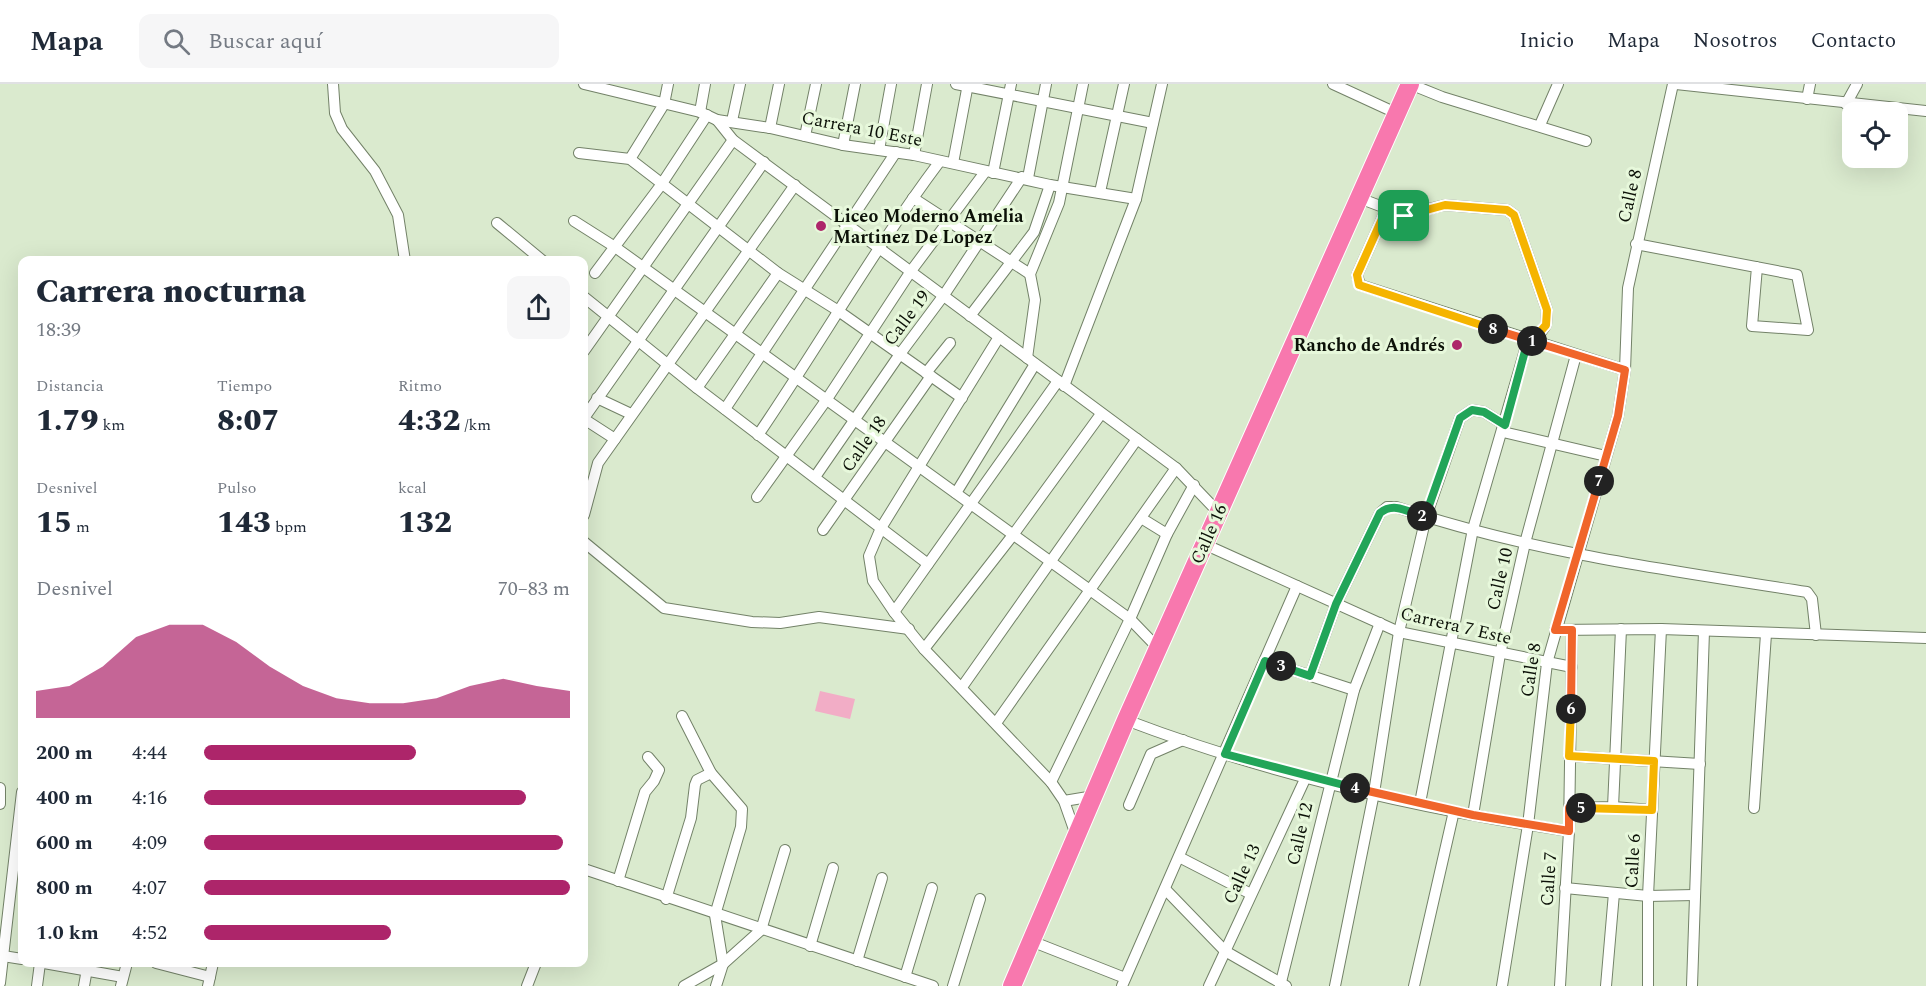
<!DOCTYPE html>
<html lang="es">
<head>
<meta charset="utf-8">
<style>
	body { margin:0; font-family:Spectral,serif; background:#f6f6f7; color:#1f2937; height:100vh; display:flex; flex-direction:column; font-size:22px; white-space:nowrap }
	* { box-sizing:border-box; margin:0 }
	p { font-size:20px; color:#747a83 }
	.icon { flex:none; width:33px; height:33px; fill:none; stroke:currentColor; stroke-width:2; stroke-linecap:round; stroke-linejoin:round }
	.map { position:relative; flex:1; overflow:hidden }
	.side { position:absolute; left:18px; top:172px; width:570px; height:711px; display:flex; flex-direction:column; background:#fff; border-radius:12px; box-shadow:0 6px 24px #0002 }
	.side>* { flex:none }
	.fabs { position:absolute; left:1842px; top:18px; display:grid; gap:12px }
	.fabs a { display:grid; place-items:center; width:66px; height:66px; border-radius:12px; background:#fff; box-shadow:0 6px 24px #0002; font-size:30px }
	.pin { position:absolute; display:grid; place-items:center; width:51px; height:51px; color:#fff; margin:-26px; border-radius:12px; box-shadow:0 3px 9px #0006 }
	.km { position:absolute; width:30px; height:30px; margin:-15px; border-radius:50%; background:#222; color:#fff; font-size:16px; line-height:30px; text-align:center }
	.round { display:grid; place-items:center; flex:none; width:63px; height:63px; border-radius:12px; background:#f6f6f7 }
	.headline { display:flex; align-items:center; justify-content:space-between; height:102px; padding:0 18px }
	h1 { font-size:33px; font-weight:800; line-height:45px }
	.figures { display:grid; grid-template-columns:repeat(3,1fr); gap:9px; height:102px; padding:6px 18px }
	.figures div { display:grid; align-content:center }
	.figures b { font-size:30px; font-weight:800 }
	.figures small { font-size:16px; font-weight:400 }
	.figures p { font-size:16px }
	.chart { height:168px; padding:12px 18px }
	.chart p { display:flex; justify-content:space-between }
	.chart svg { width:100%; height:108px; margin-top:6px; fill:#ad256a; opacity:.7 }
	ul { padding:0 18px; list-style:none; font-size:20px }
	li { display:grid; grid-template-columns:96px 72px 1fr; align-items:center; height:45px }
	li i { height:15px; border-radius:8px; background:#ad256a }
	header { display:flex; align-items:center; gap:36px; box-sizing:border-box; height:84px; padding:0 30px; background:#fff; border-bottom:2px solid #e0e1e3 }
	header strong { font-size:28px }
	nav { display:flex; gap:33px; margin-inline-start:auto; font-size:21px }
	.search { width:420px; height:54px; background:#f6f6f7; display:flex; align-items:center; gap:15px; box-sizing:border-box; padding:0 21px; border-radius:12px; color:#747a83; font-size:22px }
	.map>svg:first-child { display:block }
	.green { fill:#f2adc6 }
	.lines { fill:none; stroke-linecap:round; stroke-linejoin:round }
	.street-casing { stroke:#738268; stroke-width:12 }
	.highway-casing { stroke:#fff; stroke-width:20 }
	.street { stroke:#fff; stroke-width:10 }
	.highway { stroke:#f878ae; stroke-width:18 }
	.split-1-casing { stroke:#fff; stroke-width:12 }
	.split-2-casing { stroke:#fff; stroke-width:12 }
	.split-3-casing { stroke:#fff; stroke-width:12 }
	.split-4-casing { stroke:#fff; stroke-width:12 }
	.split-5-casing { stroke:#fff; stroke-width:12 }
	.split-6-casing { stroke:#fff; stroke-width:12 }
	.split-7-casing { stroke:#fff; stroke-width:12 }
	.split-8-casing { stroke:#fff; stroke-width:12 }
	.split-9-casing { stroke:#fff; stroke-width:12 }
	.split-1 { stroke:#f5b400; stroke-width:8 }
	.split-2 { stroke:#22a559; stroke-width:8 }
	.split-3 { stroke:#22a559; stroke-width:8 }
	.split-4 { stroke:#22a559; stroke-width:8 }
	.split-5 { stroke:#f0652b; stroke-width:8 }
	.split-6 { stroke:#f5b400; stroke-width:8 }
	.split-7 { stroke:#f0652b; stroke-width:8 }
	.split-8 { stroke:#f0652b; stroke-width:8 }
	.split-9 { stroke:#f5b400; stroke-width:8 }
	.poi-dot { fill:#ad256a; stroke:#e7f8db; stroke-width:2 }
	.labels { text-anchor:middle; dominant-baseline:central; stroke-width:6; stroke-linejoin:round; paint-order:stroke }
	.street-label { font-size:18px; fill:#0c1108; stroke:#e7f8db }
	.poi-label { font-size:18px; font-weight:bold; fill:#0c1108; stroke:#e7f8db; text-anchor:start }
</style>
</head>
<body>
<header>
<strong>Mapa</strong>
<div class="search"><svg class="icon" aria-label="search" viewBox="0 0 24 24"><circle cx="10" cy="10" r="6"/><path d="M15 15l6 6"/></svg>Buscar aquí</div>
<nav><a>Inicio</a><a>Mapa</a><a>Nosotros</a><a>Contacto</a></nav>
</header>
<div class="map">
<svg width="1926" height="902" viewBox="0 0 1926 902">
	<rect width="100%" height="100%" fill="#daeace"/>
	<!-- green -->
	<path class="green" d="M820 607 855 615 850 635 815 627Z"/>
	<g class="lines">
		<defs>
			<g id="street">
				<path d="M333 0 335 29 342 45 375 87 398 131 405 177"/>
				<path d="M584 0 700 28 717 36 770 44 843 61 914 71 1050 101 1136 115"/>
				<path d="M956 0 1153 39"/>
				<path d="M1333 0 1396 29"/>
				<path d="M1410 0 1442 13 1586 57"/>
				<path d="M1676 0 1926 27"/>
				<path d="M1807 15 1810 0"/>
				<path d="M1846 20 1857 0"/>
				<path d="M700 28 705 0"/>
				<path d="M717 36 733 56 1176 384 1218 428"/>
				<path d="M732 37 740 0"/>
				<path d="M1540 41 1558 0"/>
				<path d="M770 44 779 0"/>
				<path d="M805 52 816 0"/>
				<path d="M843 61 855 0"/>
				<path d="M879 66 891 0"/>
				<path d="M579 69 630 75 778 189 837 226 962 314"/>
				<path d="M914 71 927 0"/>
				<path d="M630 75 664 20 668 0"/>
				<path d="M953 79 968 0"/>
				<path d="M993 89 1011 0"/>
				<path d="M1028 94 1046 0"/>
				<path d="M1100 108 1124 0"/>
				<path d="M913 114 1030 190"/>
				<path d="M1359 114 1404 131 1445 121 1507 126 1514 131 1547 226 1546 241 1534 258"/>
				<path d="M1386 126 1357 191 1360 201 1625 286"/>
				<path d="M574 137 615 163 1130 535 1158 564"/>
				<path d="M497 139 543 177"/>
				<path d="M1636 160 1792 190 1797 191 1808 246 1752 242 1757 183"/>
				<path d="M595 189 661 101 707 31"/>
				<path d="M584 213 697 304 928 480"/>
				<path d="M970 232 1034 148 1050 101"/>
				<path d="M999 253 881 444 869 472 873 497 894 528 924 565 1051 698 1064 717 1076 751"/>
				<path d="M584 267 733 56"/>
				<path d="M1027 274 1035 216 1030 190 1059 119 1083 0"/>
				<path d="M926 289 950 259"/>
				<path d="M1064 302 1136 115 1162 0"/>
				<path d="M697 304 778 189"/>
				<path d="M597 314 631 330"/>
				<path d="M725 325 896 68"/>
				<path d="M584 334 764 78"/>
				<path d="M584 335 615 355"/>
				<path d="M1503 348 1606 372"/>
				<path d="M758 351C820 260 874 165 940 77"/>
				<path d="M815 393 900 270 944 211 1022 93"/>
				<path d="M956 409 1035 280"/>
				<path d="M757 413 827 315 911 187 985 88"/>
				<path d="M584 431 598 379 795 101"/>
				<path d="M1141 434 1167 450"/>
				<path d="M823 446 931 292"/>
				<path d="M584 458 664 524 752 538 780 539 819 533 909 545"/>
				<path d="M1204 460 1399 548 1572 583"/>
				<path d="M894 528 1058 297"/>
				<path d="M1555 546 1661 545 1926 554"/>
				<path d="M924 565 1013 451 1101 330"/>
				<path d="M1265 577 1354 606"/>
				<path d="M1310 592 1336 520 1380 429 1387 423H1396C1529 468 1668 486 1807 508L1812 515 1816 551"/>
				<path d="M962 603 1137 355"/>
				<path d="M682 632 711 689 742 725 741 743 715 831 723 880 716 902"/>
				<path d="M1126 636C1268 690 1419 725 1569 747"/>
				<path d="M996 639 1176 384"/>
				<path d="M1569 672 1700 680"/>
				<path d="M1051 698 1130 535 1167 450 1194 401"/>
				<path d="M0 704V720"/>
				<path d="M1064 717 1094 712"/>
				<path d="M1420 719 1473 445 1528 256"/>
				<path d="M1129 721 1151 670 1183 656"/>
				<path d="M1613 723 1652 726"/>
				<path d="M1569 724 1613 723 1621 545"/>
				<path d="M1754 724 1766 550"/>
				<path d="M1473 731 1500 570 1525 459 1576 271"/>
				<path d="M1179 773 1251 810"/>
				<path d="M584 785 933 902"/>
				<path d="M618 797 645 708 654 697 659 686 648 673"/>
				<path d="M1565 804 1648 812 1694 811"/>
				<path d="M1165 805 1225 867 1286 902"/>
				<path d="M666 815 691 734 695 701 697 696 711 689"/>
				<path d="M1031 857 1125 894"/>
				<path d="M810 862 833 784"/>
				<path d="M3 872 22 875"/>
				<path d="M857 877 882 794"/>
				<path d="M44 879 123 893"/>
				<path d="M156 879 210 893"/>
				<path d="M905 893 932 804"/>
				<path d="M0 899 22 708"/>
				<path d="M37 902 40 879"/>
				<path d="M84 902 88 879"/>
				<path d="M121 902 127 879"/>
				<path d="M208 902 213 879"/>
				<path d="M527 902 536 879"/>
				<path d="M684 902 723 880 761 846 785 766"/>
				<path d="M953 902 980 815"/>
				<path d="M1122 902 1297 502"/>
				<path d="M1209 902 1306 693"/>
				<path d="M1280 902 1354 606 1380 539"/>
				<path d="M1335 902 1374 709 1399 548 1426 433 1460 334 1472 326 1484 328 1505 341"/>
				<path d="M1414 902 1454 727"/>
				<path d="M1502 902 1528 741 1547 579 1618 332 1625 286 1628 204 1673 0"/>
				<path d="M1560 902 1569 747 1572 546"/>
				<path d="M1606 902 1614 809"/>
				<path d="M1648 902V812L1661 545"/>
				<path d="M1692 902 1704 547"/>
			</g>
			<path id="highway" d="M1012 902 1126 636 1410 0"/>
		</defs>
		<!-- street casing -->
		<use href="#street" class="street-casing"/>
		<!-- highway casing -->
		<use href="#highway" class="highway-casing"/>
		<!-- street -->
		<use href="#street" class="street"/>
		<!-- highway -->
		<use href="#highway" class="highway"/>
	</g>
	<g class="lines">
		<defs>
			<path id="split-1" d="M1404 132 1445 121 1507 126 1514 131 1547 226 1546 241 1532 257"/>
			<path id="split-2" d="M1422 432 1425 433 1460 334 1472 326 1484 328 1505 341 1528 256 1532 257"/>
			<path id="split-3" d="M1281 582 1310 592 1336 520 1380 429C1393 418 1407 427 1422 432"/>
			<path id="split-4" d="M1281 582 1265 577 1225 670 1355 704"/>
			<path id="split-5" d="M1355 704 1473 731 1569 747V724H1581"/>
			<path id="split-6" d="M1571 625 1569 672 1654 677 1652 726 1581 724"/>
			<path id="split-7" d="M1571 625 1572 546H1555L1599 397"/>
			<path id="split-8" d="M1493 245 1625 286 1618 332 1599 397"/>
			<path id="split-9" d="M1404 132 1386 126 1357 191 1359 201 1493 245"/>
		</defs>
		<!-- split-1 casing -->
		<use href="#split-1" class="split-1-casing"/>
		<!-- split-2 casing -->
		<use href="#split-2" class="split-2-casing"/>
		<!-- split-3 casing -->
		<use href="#split-3" class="split-3-casing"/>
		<!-- split-4 casing -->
		<use href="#split-4" class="split-4-casing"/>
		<!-- split-5 casing -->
		<use href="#split-5" class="split-5-casing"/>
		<!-- split-6 casing -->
		<use href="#split-6" class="split-6-casing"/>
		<!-- split-7 casing -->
		<use href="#split-7" class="split-7-casing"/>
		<!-- split-8 casing -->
		<use href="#split-8" class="split-8-casing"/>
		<!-- split-9 casing -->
		<use href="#split-9" class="split-9-casing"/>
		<!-- split-1 -->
		<use href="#split-1" class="split-1"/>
		<!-- split-2 -->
		<use href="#split-2" class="split-2"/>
		<!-- split-3 -->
		<use href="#split-3" class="split-3"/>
		<!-- split-4 -->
		<use href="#split-4" class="split-4"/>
		<!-- split-5 -->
		<use href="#split-5" class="split-5"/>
		<!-- split-6 -->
		<use href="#split-6" class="split-6"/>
		<!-- split-7 -->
		<use href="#split-7" class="split-7"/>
		<!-- split-8 -->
		<use href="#split-8" class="split-8"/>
		<!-- split-9 -->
		<use href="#split-9" class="split-9"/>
	</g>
	<!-- markers -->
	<g class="poi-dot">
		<circle cx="821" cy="142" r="6"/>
		<circle cx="1457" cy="261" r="6"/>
	</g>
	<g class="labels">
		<!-- street labels -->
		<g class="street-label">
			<text transform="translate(862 45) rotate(11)">Carrera 10 Este</text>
			<text transform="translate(1630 112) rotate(-77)">Calle 8</text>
			<text transform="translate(907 234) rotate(-53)">Calle 19</text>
			<text transform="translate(864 360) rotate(-55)">Calle 18</text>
			<text transform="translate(1209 450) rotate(-66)">Calle 16</text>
			<text transform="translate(1500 495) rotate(-77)">Calle 10</text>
			<text transform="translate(1456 542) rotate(13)">Carrera 7 Este</text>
			<text transform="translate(1531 586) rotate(-81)">Calle 8</text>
			<text transform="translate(1300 750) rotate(-77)">Calle 12</text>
			<text transform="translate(1633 777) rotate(-87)">Calle 6</text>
			<text transform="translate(1242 790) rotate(-65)">Calle 13</text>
			<text transform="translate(1549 795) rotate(-86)">Calle 7</text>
		</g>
		<!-- poi labels -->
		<g class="poi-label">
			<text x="833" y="132">Liceo Moderno Amelia<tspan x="833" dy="21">Martinez De Lopez</tspan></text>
			<text x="1445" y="261" text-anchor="end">Rancho de Andrés</text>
		</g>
	</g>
</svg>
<div class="fabs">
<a><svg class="icon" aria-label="locate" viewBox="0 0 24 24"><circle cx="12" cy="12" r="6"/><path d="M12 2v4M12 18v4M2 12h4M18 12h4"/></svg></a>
</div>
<div class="pin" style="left:1404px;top:132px;background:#1e9e55"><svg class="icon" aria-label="arrive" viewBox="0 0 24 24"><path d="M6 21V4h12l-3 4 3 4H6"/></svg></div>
<b class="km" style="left:1532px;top:257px">1</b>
<b class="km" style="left:1422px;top:432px">2</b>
<b class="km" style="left:1281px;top:582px">3</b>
<b class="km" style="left:1355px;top:704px">4</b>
<b class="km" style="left:1581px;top:724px">5</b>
<b class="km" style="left:1571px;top:625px">6</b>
<b class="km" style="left:1599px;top:397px">7</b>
<b class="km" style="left:1493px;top:245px">8</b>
<section class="side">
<div class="headline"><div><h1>Carrera nocturna</h1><p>18:39</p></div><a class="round"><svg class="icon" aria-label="share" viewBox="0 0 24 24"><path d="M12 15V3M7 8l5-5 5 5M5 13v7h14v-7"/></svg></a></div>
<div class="figures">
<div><p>Distancia</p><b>1.79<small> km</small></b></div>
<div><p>Tiempo</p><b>8:07</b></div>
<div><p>Ritmo</p><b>4:32<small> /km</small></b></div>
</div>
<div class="figures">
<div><p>Desnivel</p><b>15<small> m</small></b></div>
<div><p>Pulso</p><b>143<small> bpm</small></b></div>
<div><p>kcal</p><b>132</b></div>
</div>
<div class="chart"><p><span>Desnivel</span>70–83 m</p>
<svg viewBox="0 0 160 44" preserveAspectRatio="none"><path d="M0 44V33L10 31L20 23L30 11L40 6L50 6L60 13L70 23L80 31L90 36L100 38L110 38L120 36L130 31L140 28L150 31L160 33V44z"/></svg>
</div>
<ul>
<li><b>200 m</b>4:44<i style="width:58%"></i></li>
<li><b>400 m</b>4:16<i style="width:88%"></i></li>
<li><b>600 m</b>4:09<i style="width:98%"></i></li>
<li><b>800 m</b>4:07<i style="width:100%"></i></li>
<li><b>1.0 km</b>4:52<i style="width:51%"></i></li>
</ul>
</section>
</div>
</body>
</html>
